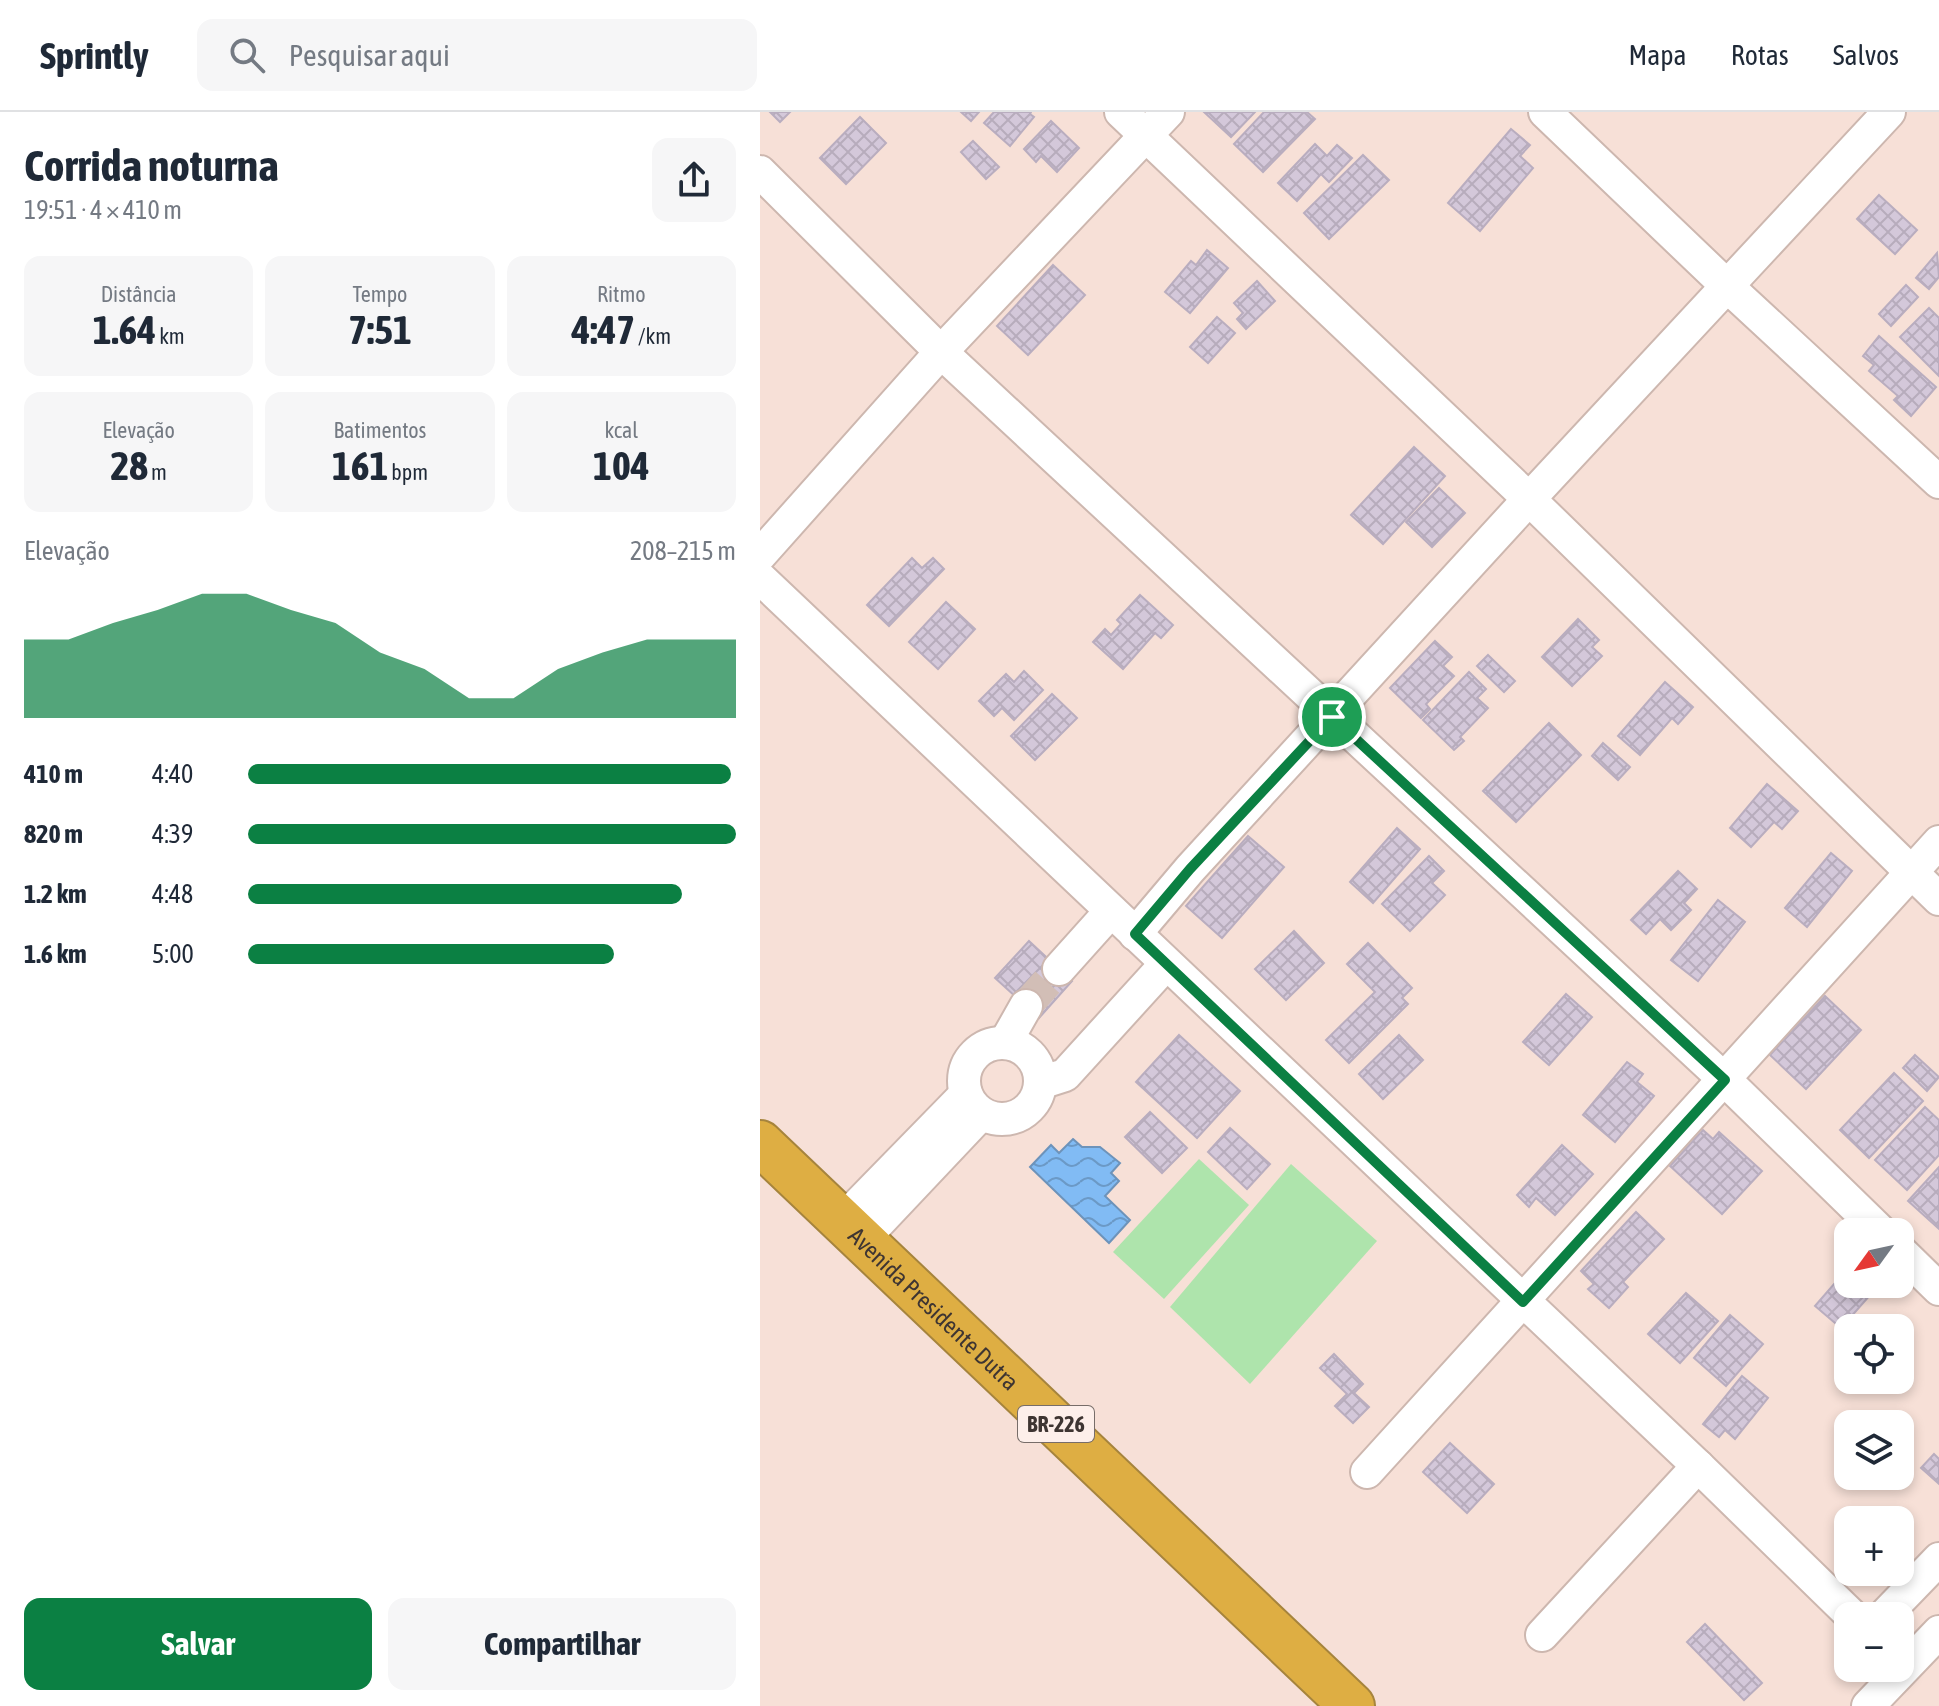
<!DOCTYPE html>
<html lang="pt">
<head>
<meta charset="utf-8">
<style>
	body { margin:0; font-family:"Asap Condensed",sans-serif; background:#f6f6f7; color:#1f2937; height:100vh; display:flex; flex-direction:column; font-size:30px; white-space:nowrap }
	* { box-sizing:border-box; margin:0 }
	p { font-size:26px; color:#747a83 }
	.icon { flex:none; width:44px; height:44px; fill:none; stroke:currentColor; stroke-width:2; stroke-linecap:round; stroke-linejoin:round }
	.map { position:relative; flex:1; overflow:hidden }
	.drawer { display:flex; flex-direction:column; background:#fff; width:760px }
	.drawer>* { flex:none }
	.needle { width:52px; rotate:237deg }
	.tools { position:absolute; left:1074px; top:1106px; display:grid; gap:16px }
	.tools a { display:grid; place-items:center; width:80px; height:80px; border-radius:16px; background:#fff; box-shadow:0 4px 12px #0003; font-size:40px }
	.pin { position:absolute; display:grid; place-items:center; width:68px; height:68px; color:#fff; margin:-34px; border:4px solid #fff; border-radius:50%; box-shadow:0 2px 8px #0007 }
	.round { display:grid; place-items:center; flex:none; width:84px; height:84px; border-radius:16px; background:#f6f6f7 }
	.head { display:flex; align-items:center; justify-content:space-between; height:136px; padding:0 24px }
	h1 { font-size:44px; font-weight:700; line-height:60px }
	.metrics { display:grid; grid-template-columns:repeat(3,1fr); gap:12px; height:136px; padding:8px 24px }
	.metrics div { display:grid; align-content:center; border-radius:16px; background:#f6f6f7; text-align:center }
	.metrics b { font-size:40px; font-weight:700 }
	.metrics small { font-size:22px; font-weight:400 }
	.metrics p { font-size:22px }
	.chart { height:224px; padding:16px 24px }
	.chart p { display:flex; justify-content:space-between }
	.chart svg { width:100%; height:144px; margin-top:8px; fill:#0b8043; opacity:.7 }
	.button { display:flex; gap:16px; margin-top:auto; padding:16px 24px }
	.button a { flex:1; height:92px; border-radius:16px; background:#0b8043; color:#fff; font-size:32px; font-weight:700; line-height:92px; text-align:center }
	.button a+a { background:#f6f6f7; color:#1f2937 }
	ul { padding:0 24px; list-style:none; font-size:26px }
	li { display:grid; grid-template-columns:128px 96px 1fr; align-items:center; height:60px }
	li i { height:20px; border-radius:10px; background:#0b8043 }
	header { display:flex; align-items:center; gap:48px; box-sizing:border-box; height:112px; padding:0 40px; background:#fff; border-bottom:2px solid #e0e1e3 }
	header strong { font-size:38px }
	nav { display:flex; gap:44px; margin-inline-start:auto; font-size:28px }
	.search { width:560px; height:72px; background:#f6f6f7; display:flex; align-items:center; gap:20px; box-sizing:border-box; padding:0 28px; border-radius:16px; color:#747a83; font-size:30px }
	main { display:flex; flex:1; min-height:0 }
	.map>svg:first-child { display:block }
	.grass { fill:#aee4ac }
	.water { fill:url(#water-waves); stroke:#6d93ba; stroke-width:2 }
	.building { fill:url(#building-cross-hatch); stroke:#b9adbf; stroke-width:2 }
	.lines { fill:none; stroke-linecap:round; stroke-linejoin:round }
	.minor-tunnel { stroke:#d2beb6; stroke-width:32; stroke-dasharray:32 16; stroke-linecap:butt }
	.minor-casing { stroke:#cdb7af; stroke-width:36 }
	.highway-casing { stroke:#a6843d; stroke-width:48 }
	.minor { stroke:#fff; stroke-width:32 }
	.highway { stroke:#deae43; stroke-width:44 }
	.route-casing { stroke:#fff; stroke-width:16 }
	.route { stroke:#0b8043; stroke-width:10 }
	.labels { text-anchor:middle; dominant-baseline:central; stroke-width:7; stroke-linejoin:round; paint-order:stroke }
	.shield { fill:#fdefea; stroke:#776d69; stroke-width:2 }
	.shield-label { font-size:22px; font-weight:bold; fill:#3e3532 }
	.street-label { font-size:24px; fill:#3e3532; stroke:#fdefea }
</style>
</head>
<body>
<header>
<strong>Sprintly</strong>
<div class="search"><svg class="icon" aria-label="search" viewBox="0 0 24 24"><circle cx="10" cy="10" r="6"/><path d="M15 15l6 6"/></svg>Pesquisar aqui</div>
<nav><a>Mapa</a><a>Rotas</a><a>Salvos</a></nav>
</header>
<main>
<section class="drawer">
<div class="head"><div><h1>Corrida noturna</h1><p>19:51 · 4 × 410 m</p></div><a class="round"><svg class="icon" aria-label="share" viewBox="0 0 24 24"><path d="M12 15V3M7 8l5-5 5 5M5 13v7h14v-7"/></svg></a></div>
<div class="metrics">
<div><p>Distância</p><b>1.64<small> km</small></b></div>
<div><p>Tempo</p><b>7:51</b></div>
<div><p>Ritmo</p><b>4:47<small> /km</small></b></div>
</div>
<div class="metrics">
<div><p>Elevação</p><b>28<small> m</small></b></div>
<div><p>Batimentos</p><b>161<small> bpm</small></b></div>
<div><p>kcal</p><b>104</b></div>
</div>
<div class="chart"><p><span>Elevação</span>208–215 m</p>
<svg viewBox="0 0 160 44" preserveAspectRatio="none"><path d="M0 44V20L10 20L20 15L30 11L40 6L50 6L60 11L70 15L80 24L90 29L100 38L110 38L120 29L130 24L140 20L150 20L160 20V44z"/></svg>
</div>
<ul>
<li><b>410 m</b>4:40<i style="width:99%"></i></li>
<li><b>820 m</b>4:39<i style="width:100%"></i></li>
<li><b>1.2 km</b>4:48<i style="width:89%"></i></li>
<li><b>1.6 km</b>5:00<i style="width:75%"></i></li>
</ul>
<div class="button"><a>Salvar</a><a>Compartilhar</a></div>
</section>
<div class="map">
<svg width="1179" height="1594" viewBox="0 0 1179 1594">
	<defs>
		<pattern id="water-waves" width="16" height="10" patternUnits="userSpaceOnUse" patternTransform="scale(2)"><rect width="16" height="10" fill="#81bbf4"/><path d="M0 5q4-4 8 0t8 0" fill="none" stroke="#6b99c6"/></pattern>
		<pattern id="building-cross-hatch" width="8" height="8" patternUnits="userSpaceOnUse" patternTransform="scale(2)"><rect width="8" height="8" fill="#d4c8da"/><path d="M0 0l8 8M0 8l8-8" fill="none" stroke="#b7acbc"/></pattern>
	</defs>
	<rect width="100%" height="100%" fill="#f7e0d7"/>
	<!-- grass -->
	<g class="grass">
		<path d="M439 1047 489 1093 404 1187 353 1140Z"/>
		<path d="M531 1052 617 1129 490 1272 410 1195Z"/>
	</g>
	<!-- water -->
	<path class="water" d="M313 1027 322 1035H340L360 1051 351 1061 359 1069 345 1084 370 1108 349 1131 270 1055 291 1033 299 1041Z"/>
	<!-- building -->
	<g class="building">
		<path d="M10 0H30L20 10Z"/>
		<path d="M201 0H219L211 9Z"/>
		<path d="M234 0H271L270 2 274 5 250 34 224 11Z"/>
		<path d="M444 0H495L471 25Z"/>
		<path d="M504 0H547L555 7 503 60 474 32Z"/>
		<path d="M100 5 126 31 86 72 60 46Z"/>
		<path d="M291 9 319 36 297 60 281 44 276 50 264 37Z"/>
		<path d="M751 17 770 33 760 44 773 56 720 119 688 91Z"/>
		<path d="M213 29 239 55 226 67 201 40Z"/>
		<path d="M555 32 567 44 577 33 592 46 569 70 561 62 537 89 518 71Z"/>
		<path d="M603 43 629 68 569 127 544 101Z"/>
		<path d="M1119 83 1157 118 1135 142 1097 107Z"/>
		<path d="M447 138 468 156 430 201 405 180 431 149 436 153Z"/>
		<path d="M1177 141 1179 165 1169 177 1156 166Z"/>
		<path d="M293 153 325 183 268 243 237 214Z"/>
		<path d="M497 169 515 189 486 217 477 207 483 201 474 191Z"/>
		<path d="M1146 173 1158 185 1131 214 1119 202Z"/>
		<path d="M1169 196 1179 206V264L1140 225Z"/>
		<path d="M457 205 475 221 448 251 430 235Z"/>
		<path d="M1119 224 1176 275 1151 304 1134 288 1138 284 1109 259 1114 253 1103 244Z"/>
		<path d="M654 335 685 364 623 432 591 403Z"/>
		<path d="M679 376 705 401 672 435 646 410Z"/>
		<path d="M152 446 162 456 173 446 184 457 129 514 107 493Z"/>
		<path d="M380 483 413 513 401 526 395 521 363 557 333 530 345 517 351 523 361 512 357 508Z"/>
		<path d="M186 490 215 517 178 557 149 530Z"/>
		<path d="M818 507 839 528 832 535 842 544 812 574 782 545Z"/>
		<path d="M675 529 692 545 683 554 694 564 666 592 670 597 661 606 630 576Z"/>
		<path d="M728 543 755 569 744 580 717 554Z"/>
		<path d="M264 559 283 578 254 608 242 596 234 604 219 589 246 562 254 570Z"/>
		<path d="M709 560 726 577 717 586 728 596 700 625 704 629 694 638 663 608Z"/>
		<path d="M905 570 933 595 918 612 912 606 880 643 858 624Z"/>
		<path d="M292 582 317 606 275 648 251 624Z"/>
		<path d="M789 611 821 643 756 710 723 679Z"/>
		<path d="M843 631 870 655 858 668 832 644Z"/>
		<path d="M1007 672 1038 699 1022 717 1014 710 991 735 970 716Z"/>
		<path d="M637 716 660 737 613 791 590 770Z"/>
		<path d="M488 724 524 755 462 826 426 794Z"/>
		<path d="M1071 741 1092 759 1047 815 1025 796Z"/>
		<path d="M669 744 684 759 672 771 685 783 650 819 622 792Z"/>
		<path d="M918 759 937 777 924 791 931 798 911 818 900 807 886 822 871 808Z"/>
		<path d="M958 788 985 810 938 869 911 848Z"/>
		<path d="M534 819 564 851 526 888 495 857Z"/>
		<path d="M269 829 312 869 279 906 235 866Z"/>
		<path d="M608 831 652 876 642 886 648 892 589 951 566 928 615 880 587 852Z"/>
		<path d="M806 882 832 905 789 953 763 930Z"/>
		<path d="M1065 884 1101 918 1046 977 1010 943Z"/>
		<path d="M419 923 480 979 437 1026 376 970Z"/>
		<path d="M639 923 663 948 623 987 599 962Z"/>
		<path d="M1155 943 1179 965 1167 979 1143 956Z"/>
		<path d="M867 950 883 962 877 970 894 984 855 1030 823 1003Z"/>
		<path d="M1134 961 1163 989 1109 1046 1080 1018Z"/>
		<path d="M1165 995 1179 1008V1043L1147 1078 1115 1048Z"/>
		<path d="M390 1000 427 1036 402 1061 365 1025Z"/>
		<path d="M470 1016 510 1052 487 1077 448 1040Z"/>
		<path d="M943 1018 953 1027 959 1020 1002 1059 962 1102 910 1054Z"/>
		<path d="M802 1033 833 1062 795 1103 776 1086 769 1095 757 1083Z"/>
		<path d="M1179 1055V1117L1148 1089Z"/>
		<path d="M876 1100 904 1127 863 1170 868 1175 849 1196 828 1177 834 1172 821 1159Z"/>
		<path d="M1088 1156V1172L1119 1173 1081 1216 1055 1194Z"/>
		<path d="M926 1181 958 1209 920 1251 888 1222Z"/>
		<path d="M970 1203 1003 1232 966 1274 934 1246Z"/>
		<path d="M574 1242 603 1272 594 1281 609 1295 593 1311 575 1294 587 1282 560 1256Z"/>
		<path d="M982 1264 1008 1286 975 1327 965 1318 959 1325 943 1312Z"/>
		<path d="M690 1331 734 1372 707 1401 663 1360Z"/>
		<path d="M1174 1342 1179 1347V1372L1161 1356Z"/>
		<path d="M945 1512 1002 1571 984 1588 927 1530Z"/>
	</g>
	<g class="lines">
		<!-- minor-tunnel -->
		<path class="minor-tunnel" d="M266 894 299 857"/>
		<defs>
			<g id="minor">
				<path d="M361 0 769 387 1179 787"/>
				<path d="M785 0 967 174 1179 370"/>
				<path d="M0 60 181 240 965 968 1121 1120"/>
				<path d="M0 443 181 240 408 0"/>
				<path d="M0 466 938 1354 1092 1504"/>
				<path d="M375 822 430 757 769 387 1129 0"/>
				<path d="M299 857 351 799"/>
				<circle cx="242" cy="969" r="38"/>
				<path d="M245 931 266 894"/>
				<path d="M280 971 305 963 406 852"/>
				<path d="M82 1109 206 982"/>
				<path d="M102 1128 221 1002"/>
				<path d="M1140 1139 1179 1177"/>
				<path d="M607 1360 1179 730"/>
				<path d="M1124 1504 1179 1447"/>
				<path d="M782 1523 938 1354"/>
				<path d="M1108 1594 1179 1520"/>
			</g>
			<g id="highway">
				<path id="s1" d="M0 1031 592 1594"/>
			</g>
		</defs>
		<!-- minor casing -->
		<use href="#minor" class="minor-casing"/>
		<!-- highway casing -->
		<use href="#highway" class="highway-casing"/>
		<!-- minor -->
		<use href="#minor" class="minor"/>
		<!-- highway -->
		<use href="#highway" class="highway"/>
	</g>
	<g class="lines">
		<defs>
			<path id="route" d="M572 605 965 968 763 1190 375 822 430 757Z"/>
		</defs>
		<!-- route casing -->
		<use href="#route" class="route-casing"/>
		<!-- route -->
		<use href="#route" class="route"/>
	</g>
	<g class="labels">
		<!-- shield labels -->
		<rect class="shield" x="258" y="1294" width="76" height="36" rx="6"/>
		<g class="shield-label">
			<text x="296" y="1312">BR-226</text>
		</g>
		<!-- street labels -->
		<g class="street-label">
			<text stroke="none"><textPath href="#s1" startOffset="240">Avenida Presidente Dutra</textPath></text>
		</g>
	</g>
</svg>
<div class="tools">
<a><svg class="needle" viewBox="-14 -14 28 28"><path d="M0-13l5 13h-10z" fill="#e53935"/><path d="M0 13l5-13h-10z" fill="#747a83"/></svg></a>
<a><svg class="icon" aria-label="locate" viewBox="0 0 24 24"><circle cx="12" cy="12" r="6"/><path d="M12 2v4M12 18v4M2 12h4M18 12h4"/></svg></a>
<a><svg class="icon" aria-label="layers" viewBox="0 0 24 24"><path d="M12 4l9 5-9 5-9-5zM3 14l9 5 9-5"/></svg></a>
<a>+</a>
<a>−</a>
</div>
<div class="pin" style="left:572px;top:605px;background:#1e9e55"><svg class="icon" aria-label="arrive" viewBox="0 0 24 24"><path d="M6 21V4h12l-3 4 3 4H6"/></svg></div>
</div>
</main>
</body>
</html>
